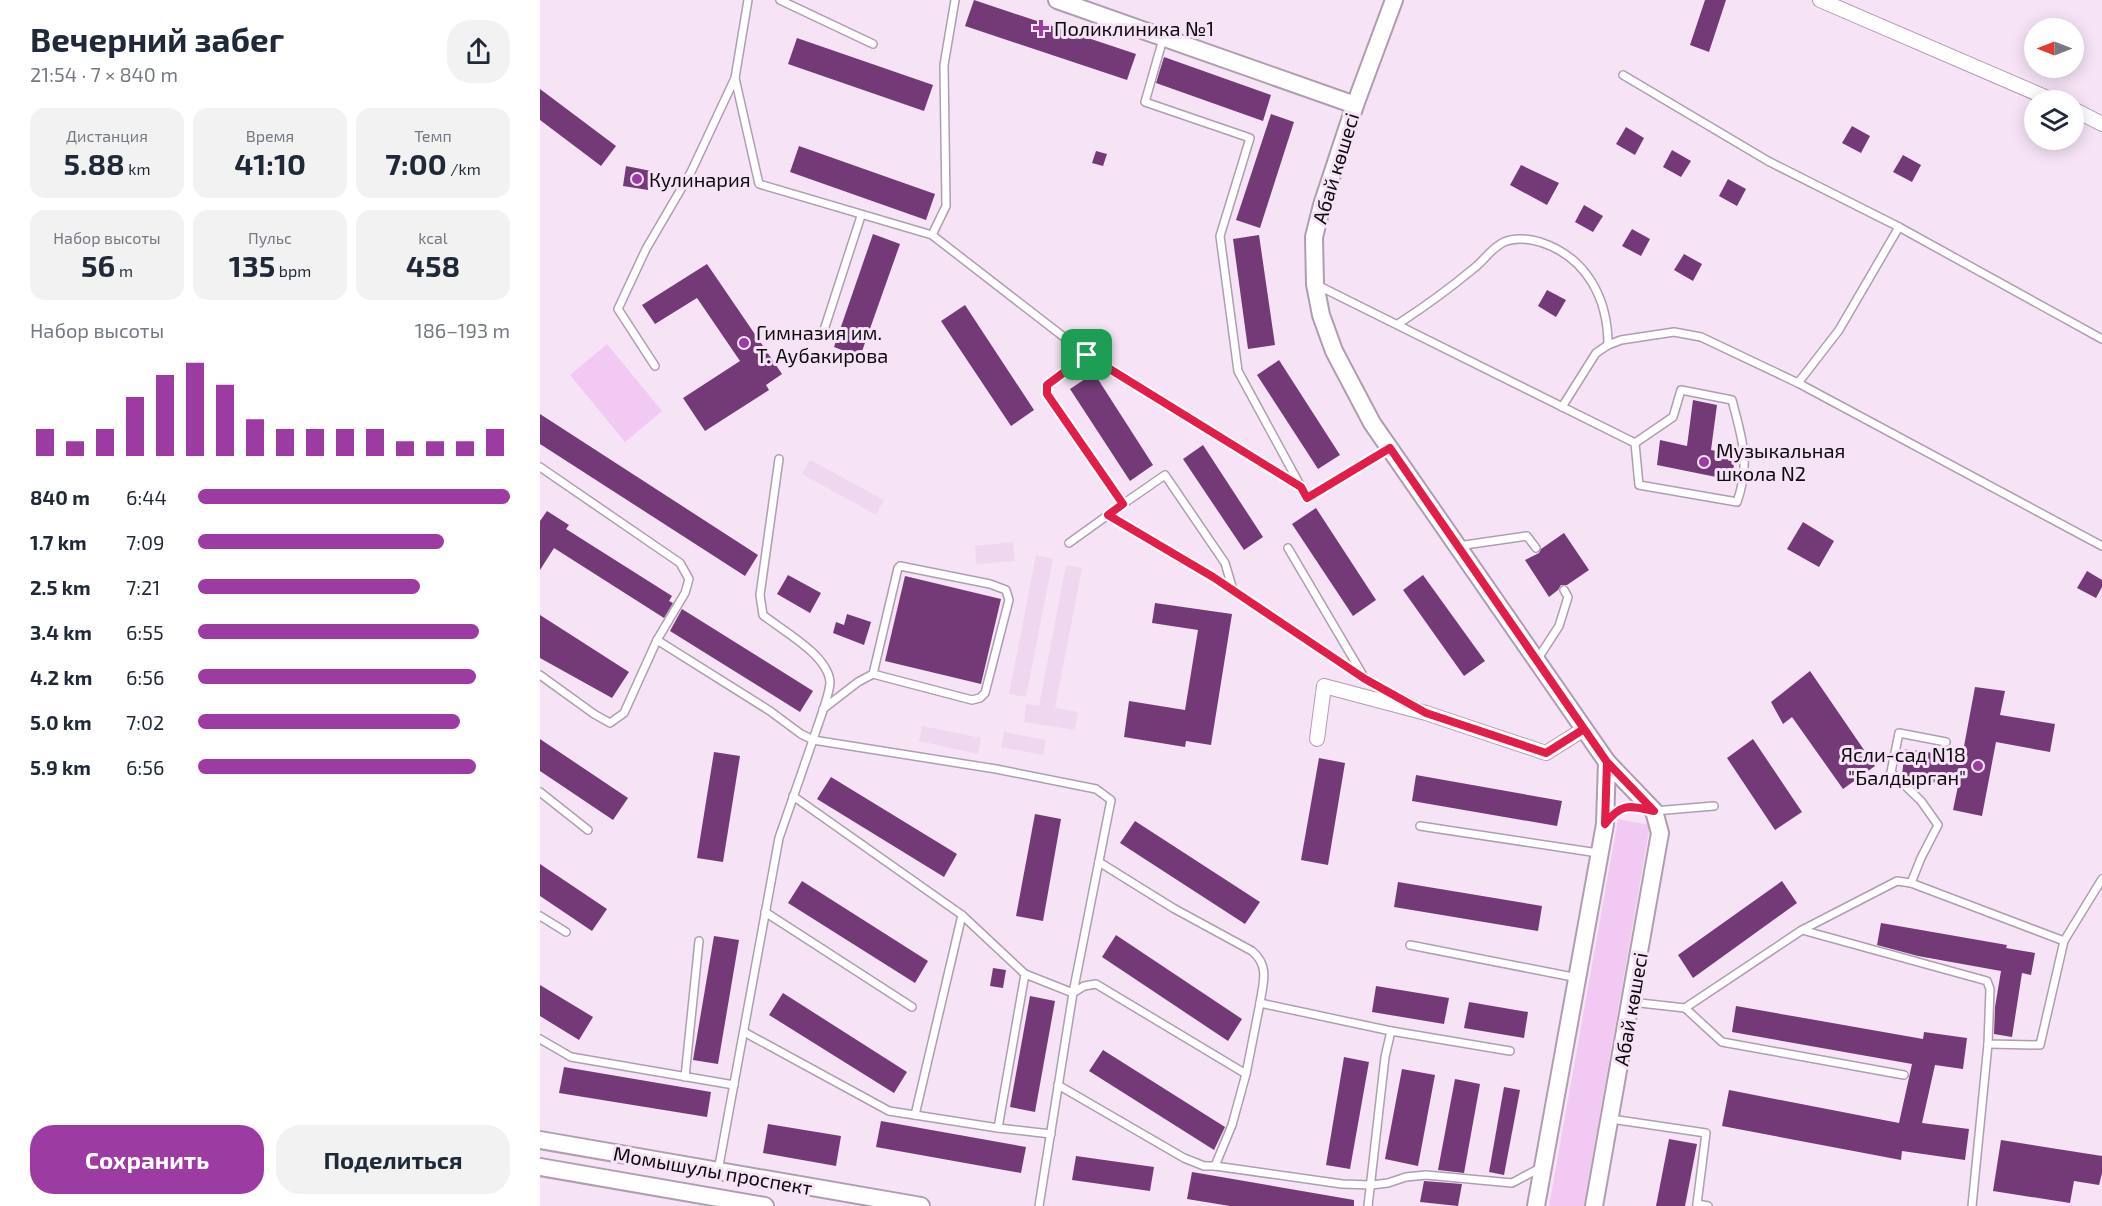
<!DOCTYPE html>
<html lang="ru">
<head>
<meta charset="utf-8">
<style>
	body { margin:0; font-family:"Exo 2",sans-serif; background:#f2f2f3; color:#1f2937; height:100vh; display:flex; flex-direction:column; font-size:22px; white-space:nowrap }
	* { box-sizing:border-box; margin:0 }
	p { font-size:20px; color:#747a83 }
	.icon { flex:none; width:33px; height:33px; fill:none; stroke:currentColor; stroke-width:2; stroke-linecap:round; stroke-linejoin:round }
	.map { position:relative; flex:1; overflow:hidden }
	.details { display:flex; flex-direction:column; background:#fff; width:540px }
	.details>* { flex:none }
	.needle { width:39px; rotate:270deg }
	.tools { position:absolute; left:1484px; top:18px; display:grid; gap:12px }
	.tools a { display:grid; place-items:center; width:60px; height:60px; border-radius:50%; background:#fff; box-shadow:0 3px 15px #0003; font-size:30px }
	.pin { position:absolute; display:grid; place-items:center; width:51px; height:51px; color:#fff; margin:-26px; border-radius:12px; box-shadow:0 3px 9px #0006 }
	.round { display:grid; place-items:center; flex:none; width:63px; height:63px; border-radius:24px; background:#f2f2f3 }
	.headline { display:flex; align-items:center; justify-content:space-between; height:102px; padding:0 30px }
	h1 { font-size:33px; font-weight:700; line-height:45px }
	.metrics { display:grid; grid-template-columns:repeat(3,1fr); gap:9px; height:102px; padding:6px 30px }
	.metrics div { display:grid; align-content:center; border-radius:15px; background:#f2f2f3; text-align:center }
	.metrics b { font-size:30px; font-weight:700 }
	.metrics small { font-size:16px; font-weight:400 }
	.metrics p { font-size:16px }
	.chart { height:168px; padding:12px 30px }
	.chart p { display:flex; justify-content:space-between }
	.chart svg { width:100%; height:108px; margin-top:6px; stroke:#9c3ba2; stroke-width:6 }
	.cta { display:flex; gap:12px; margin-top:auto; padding:12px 30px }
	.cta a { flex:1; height:69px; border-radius:24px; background:#9c3ba2; color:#fff; font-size:24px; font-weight:700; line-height:69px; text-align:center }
	.cta a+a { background:#f2f2f3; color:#1f2937 }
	ul { padding:0 30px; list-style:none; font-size:20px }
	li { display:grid; grid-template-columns:96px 72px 1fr; align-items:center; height:45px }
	li i { height:15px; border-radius:8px; background:#9c3ba2 }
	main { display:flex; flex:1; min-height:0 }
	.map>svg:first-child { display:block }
	.built { fill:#eed7ef }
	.green { fill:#f2c9f3 }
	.building { fill:#743a77 }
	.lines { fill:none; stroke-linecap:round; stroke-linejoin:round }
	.service-casing { stroke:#af9eaf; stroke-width:10 }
	.minor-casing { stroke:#af9eaf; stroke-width:16 }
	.tertiary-casing { stroke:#af9eaf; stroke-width:20 }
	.service { stroke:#fff; stroke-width:7 }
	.minor { stroke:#fff; stroke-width:14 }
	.tertiary { stroke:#fff; stroke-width:16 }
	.route-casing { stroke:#fff; stroke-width:12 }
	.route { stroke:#e11d48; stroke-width:8 }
	.poi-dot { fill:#9c3ba2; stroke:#f6e4f6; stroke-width:2 }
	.labels { text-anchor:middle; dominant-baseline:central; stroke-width:6; stroke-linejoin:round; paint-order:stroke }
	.poi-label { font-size:20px; fill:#0f0a0f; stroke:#f6e4f6; text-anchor:start }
	.street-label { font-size:20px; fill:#0f0a0f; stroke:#f6e4f6 }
</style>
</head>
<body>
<main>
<section class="details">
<div class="headline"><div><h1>Вечерний забег</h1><p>21:54 · 7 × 840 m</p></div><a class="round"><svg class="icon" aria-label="share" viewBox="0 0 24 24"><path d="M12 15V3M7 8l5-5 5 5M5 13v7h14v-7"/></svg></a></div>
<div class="metrics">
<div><p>Дистанция</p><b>5.88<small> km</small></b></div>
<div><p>Время</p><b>41:10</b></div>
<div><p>Темп</p><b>7:00<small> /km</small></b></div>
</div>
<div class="metrics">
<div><p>Набор высоты</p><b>56<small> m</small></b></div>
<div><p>Пульс</p><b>135<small> bpm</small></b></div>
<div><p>kcal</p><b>458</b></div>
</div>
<div class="chart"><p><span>Набор высоты</span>186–193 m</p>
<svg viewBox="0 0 160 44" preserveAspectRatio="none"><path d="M5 44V33M15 44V38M25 44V33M35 44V20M45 44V11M55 44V6M65 44V15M75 44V29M85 44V33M95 44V33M105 44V33M115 44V33M125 44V38M135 44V38M145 44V38M155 44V33"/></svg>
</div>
<ul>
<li><b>840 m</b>6:44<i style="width:100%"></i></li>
<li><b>1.7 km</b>7:09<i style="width:79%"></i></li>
<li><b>2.5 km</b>7:21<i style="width:71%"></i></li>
<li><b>3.4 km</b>6:55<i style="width:90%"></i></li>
<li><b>4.2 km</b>6:56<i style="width:89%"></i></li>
<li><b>5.0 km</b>7:02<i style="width:84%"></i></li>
<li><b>5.9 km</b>6:56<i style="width:89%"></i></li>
</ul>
<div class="cta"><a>Сохранить</a><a>Поделиться</a></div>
</section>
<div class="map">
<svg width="1562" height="1206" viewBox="0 0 1562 1206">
	<rect width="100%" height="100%" fill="#f6e4f6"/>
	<!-- built -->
	<g class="built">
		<path d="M270 460 344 500 336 515 262 474Z"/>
		<path d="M473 542 475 561 436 564 435 546Z"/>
		<path d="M496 555 513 559 486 697 469 694Z"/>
		<path d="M526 565 542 568 515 708 538 712 535 730 484 722 486 704 499 706Z"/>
		<path d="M382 726 441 738 438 754 379 741Z"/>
		<path d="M464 732 506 740 503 755 461 747Z"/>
	</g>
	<!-- green -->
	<g class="green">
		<path d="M67 344 122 411 85 442 30 375Z"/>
		<path d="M1078 819 1110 825 1044 1206H1009Z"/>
	</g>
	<!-- building -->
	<g class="building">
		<path d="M434 0 596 54 587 80 425 26Z"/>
		<path d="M1165 0H1186L1169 52 1150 45Z"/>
		<path d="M257 38 393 85 384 111 248 64Z"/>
		<path d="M624 57 731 95 723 121 616 83Z"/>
		<path d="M0 89 76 146 61 166 0 120Z"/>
		<path d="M731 114 754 122 720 228 696 220Z"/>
		<path d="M1312 126 1330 136 1321 153 1302 143Z"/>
		<path d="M1086 127 1104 138 1095 155 1076 144Z"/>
		<path d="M259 146 395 194 386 220 250 172Z"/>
		<path d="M1132 150 1151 161 1141 177 1123 167Z"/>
		<path d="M556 151 567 154 563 166 552 163Z"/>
		<path d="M1363 155 1381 165 1372 182 1353 172Z"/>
		<path d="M981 165 1019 183 1007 205 970 185Z"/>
		<path d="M86 166 111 171 108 190 83 186Z"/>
		<path d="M1188 179 1206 189 1197 206 1179 196Z"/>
		<path d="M1044 205 1063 216 1053 232 1035 222Z"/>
		<path d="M1092 229 1110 239 1101 256 1082 246Z"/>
		<path d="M333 234 360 244 320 357 294 347Z"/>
		<path d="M719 235 735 345 708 349 693 239Z"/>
		<path d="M1144 254 1162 264 1153 281 1134 270Z"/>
		<path d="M167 264 242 374 226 385 229 390 165 431 143 398 200 361 157 298 115 324 102 305Z"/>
		<path d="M1007 290 1026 300 1016 317 998 306Z"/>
		<path d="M425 305 494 410 471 426 401 321Z"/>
		<path d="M739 360 800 455 778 469 717 375Z"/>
		<path d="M554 373 613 465 590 481 530 389Z"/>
		<path d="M1153 400 1177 405 1171 450 1196 455 1191 480 1117 465 1120 440 1147 446Z"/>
		<path d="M0 414 218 555 205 576 0 444Z"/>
		<path d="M663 445 723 537 704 550 643 459Z"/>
		<path d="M776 508 836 600 813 616 752 524Z"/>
		<path d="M7 511 29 525 26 529 132 596 129 601 133 603 124 618 14 548 0 570V521Z"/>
		<path d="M1263 522 1294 541 1279 567 1247 549Z"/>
		<path d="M1024 533 1049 570 1027 585H1021L1018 590 1009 597 985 560 999 553 1001 549Z"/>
		<path d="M1547 571 1562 580V587L1556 598 1537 588Z"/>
		<path d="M248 575 281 593 270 613 237 594Z"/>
		<path d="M883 575 945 661 924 676 863 590Z"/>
		<path d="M365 576 461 599 441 684 345 661Z"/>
		<path d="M615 603 692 614 671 745 646 741 645 747 584 737 589 701 645 710 658 630 612 623Z"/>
		<path d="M142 609 273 691 260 712 130 631Z"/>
		<path d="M307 614 331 622 324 645 293 633 296 622 304 625Z"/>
		<path d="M0 615 89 672 72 698 0 658Z"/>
		<path d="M1270 671 1335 766 1303 789 1252 717 1243 724 1231 702Z"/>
		<path d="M1435 687 1465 691 1460 715 1515 724 1510 752 1456 742 1442 816 1413 810 1418 786 1365 778 1362 775 1365 749 1422 757Z"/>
		<path d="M0 739 88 798 73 820 0 771Z"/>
		<path d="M1213 739 1262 812 1235 830 1187 758Z"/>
		<path d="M174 752 200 756 183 862 157 858Z"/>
		<path d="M779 758 805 763 788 865 761 860Z"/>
		<path d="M876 775 1022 801 1017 826 872 801Z"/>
		<path d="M291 777 417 854 404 877 277 799Z"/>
		<path d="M495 814 521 819 503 921 476 916Z"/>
		<path d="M595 821 720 902 705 924 580 843Z"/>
		<path d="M0 864 67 909 52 931 0 896Z"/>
		<path d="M262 881 388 961 375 983 248 903Z"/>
		<path d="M1242 881 1257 903 1153 978 1138 955Z"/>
		<path d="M858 882 1002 906 998 931 854 907Z"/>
		<path d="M1341 923 1467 945 1466 948 1495 953 1491 975 1482 973 1472 1037 1454 1034 1455 1007 1461 971 1378 956 1337 945Z"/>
		<path d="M576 935 702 1019 688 1041 562 957Z"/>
		<path d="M174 936 199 940 178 1064 153 1060Z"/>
		<path d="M453 968 466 970 463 988 450 986Z"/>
		<path d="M0 985 53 1017 39 1040 0 1016Z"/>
		<path d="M836 986 909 998 904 1024 832 1012Z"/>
		<path d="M243 993 367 1072 354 1093 229 1015Z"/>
		<path d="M490 996 515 1001 495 1112 470 1107Z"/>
		<path d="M929 1002 988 1012 984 1038 924 1028Z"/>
		<path d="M1196 1006 1383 1039 1384 1032 1427 1038 1423 1069 1395 1065 1382 1123 1429 1129 1425 1160 1362 1151 1361 1160 1182 1126 1189 1090 1359 1123 1372 1064 1192 1032Z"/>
		<path d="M563 1050 685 1127 674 1150 549 1071Z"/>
		<path d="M804 1057 829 1062 810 1169 786 1165Z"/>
		<path d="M24 1067 171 1092 167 1117 19 1093Z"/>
		<path d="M862 1069 895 1075 878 1166 845 1159Z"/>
		<path d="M915 1079 940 1084 924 1173 898 1170Z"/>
		<path d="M964 1087 980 1090 964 1175 949 1172Z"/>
		<path d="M341 1121 486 1147 481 1173 336 1147Z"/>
		<path d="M228 1124 301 1136 296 1166 223 1153Z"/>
		<path d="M1129 1139 1157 1144 1145 1206H1116Z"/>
		<path d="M1461 1140 1562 1156V1173L1559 1185 1534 1181 1530 1203 1453 1191Z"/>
		<path d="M536 1156 614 1167 610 1191 532 1180Z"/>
		<path d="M652 1172 814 1200V1206H690L647 1199Z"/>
		<path d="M884 1181 922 1184 918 1206 880 1202Z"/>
	</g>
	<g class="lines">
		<defs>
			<g id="service">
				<path d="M240 0 333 44"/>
				<path d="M415 0 404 65 406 206 392 235 547 355 761 487"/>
				<path d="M623 39 605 102 710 138 680 236 698 371 767 498 849 449"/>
				<path d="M1083 75 1228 161 1359 227 1562 339"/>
				<path d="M195 78 219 184 392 235"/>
				<path d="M777 285 1095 443 1133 417 1141 390 1192 400C1202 439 1211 462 1197 502L1099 485 1095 443"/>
				<path d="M858 324C884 307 909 289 933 269 944 261 951 248 964 242 975 237 989 239 1000 242 1047 257 1068 299 1068 345"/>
				<path d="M283 333 321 216"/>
				<path d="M547 355 507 385V394L583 504 568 515 673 577 825 679 874 705"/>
				<path d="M115 366 78 309 106 249 151 172 195 78 208 0"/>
				<path d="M1258 383 1299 330 1359 227"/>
				<path d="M1022 407 1056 353 1068 345 1081 340 1134 332 1161 337 1258 383 1562 546"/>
				<path d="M239 459 220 595 223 615C243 631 288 655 290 682 290 695 277 726 273 740L456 769 556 789 571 800 533 993 499 1206"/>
				<path d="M0 467 140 563 149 579 145 593 117 640 230 711 261 734 273 740 239 838 178 1171"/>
				<path d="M583 504 625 475 685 563 693 590"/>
				<path d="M529 543 568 515"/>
				<path d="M918 546 987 536 996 548"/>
				<path d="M748 548 824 677"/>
				<path d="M997 660 1019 626 1028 597 1024 590"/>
				<path d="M0 675 54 714 70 723 84 713 117 640"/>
				<path d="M283 709 318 682 333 674 432 700 440 698 445 693 469 600 466 590 450 584 360 566 358 568 333 674"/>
				<path d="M0 792 48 830"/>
				<path d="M253 796 422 915 485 974"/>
				<path d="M1068 820 1074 812 1090 806 1114 811 1174 806"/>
				<path d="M880 826 1058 853"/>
				<path d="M559 862 633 908 712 951C730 966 723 983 720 1003"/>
				<path d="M1371 883 1381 858 1398 825 1381 801 1351 772 1359 733 1406 742"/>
				<path d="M225 912 372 1007"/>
				<path d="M0 916 26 932"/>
				<path d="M1524 941 1562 879"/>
				<path d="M870 945 1038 978"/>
				<path d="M533 993 544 986 556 984 706 1074 720 1003 851 1031"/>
				<path d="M1091 1002 1145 1008 1262 930 1357 881 1371 883 1524 941 1500 1045 1448 1044 1450 989 1447 981 1262 930"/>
				<path d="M1145 1008 1182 1042 1364 1075"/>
				<path d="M204 1032 349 1111 458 1128 511 1134"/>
				<path d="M0 1039 31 1057 194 1085"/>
				<path d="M706 1074 692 1125 675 1166 802 1184 831 1185 848 1183 866 1177 886 1175 972 1183 1000 1168"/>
				<path d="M145 1077 159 941"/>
				<path d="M518 1085 644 1158 664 1166H675"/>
				<path d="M375 1115 422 915"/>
				<path d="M1071 1119 1166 1133 1157 1204 1168 1206"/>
				<path d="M458 1128 485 974 533 993"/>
				<path d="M828 1206 845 1057 851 1031 970 1051"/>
				<path d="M1432 1206 1448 1044"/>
			</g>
			<g id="minor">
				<path d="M1280 0 1512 100"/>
				<path d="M1533 109 1562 124"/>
				<path d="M777 739 784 686 886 713 1006 753 1044 729"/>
			</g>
			<g id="tertiary">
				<path d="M517 0 815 105"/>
				<path d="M854 0 815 105 782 205 774 237 775 284 781 315 794 351 832 423 1067 762 1114 811 1120 833 1054 1206"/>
				<path d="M0 1140 381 1206"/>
				<path d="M0 1167 225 1206"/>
				<path d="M996 1206 1065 824 1067 762"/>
			</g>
		</defs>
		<!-- service casing -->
		<use href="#service" class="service-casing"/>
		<!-- minor casing -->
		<use href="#minor" class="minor-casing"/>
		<!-- tertiary casing -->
		<use href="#tertiary" class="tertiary-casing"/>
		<!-- service -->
		<use href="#service" class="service"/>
		<!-- minor -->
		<use href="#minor" class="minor"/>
		<!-- tertiary -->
		<use href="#tertiary" class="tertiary"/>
	</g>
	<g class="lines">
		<defs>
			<path id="route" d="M547 355 507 385V394L583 504 568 515 673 577 825 679 886 713 1006 753 1044 729 1067 762 1114 811C1090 806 1082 802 1065 824L1067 762 850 448 767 498 761 487 547 355"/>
		</defs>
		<!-- route casing -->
		<use href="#route" class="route-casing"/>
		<!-- route -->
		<use href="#route" class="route"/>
	</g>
	<!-- markers -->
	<g class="poi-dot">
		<path d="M498 19h6v6h6v6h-6v6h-6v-6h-6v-6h6z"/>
		<circle cx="97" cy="179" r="6"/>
		<circle cx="204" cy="343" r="6"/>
		<circle cx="1164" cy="462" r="6"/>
		<circle cx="1438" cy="766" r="6"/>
	</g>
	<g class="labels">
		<!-- poi labels -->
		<g class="poi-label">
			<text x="514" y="28">Поликлиника №1</text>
			<text x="109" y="179">Кулинария</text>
			<text x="216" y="332">Гимназия им.<tspan x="216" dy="23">Т. Аубакирова</tspan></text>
			<text x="1176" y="450">Музыкальная<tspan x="1176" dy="23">школа N2</tspan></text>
			<text x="1426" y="754" text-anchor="end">Ясли-сад N18<tspan x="1426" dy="23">"Балдырган"</tspan></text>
		</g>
		<!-- street labels -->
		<g class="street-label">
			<text transform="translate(795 168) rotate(-73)">Абай көшесі</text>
			<text transform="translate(1090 1009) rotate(-80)">Абай көшесі</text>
			<text transform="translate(173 1170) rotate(10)">Момышулы проспект</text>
		</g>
	</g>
</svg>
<div class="tools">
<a><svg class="needle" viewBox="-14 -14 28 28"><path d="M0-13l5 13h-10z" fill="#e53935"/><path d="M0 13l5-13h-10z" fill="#747a83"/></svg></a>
<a><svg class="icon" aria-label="layers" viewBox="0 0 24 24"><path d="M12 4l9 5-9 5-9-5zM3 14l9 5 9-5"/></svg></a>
</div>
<div class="pin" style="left:547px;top:355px;background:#1e9e55"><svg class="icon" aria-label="arrive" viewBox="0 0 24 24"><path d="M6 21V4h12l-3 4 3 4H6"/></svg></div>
</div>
</main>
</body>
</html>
